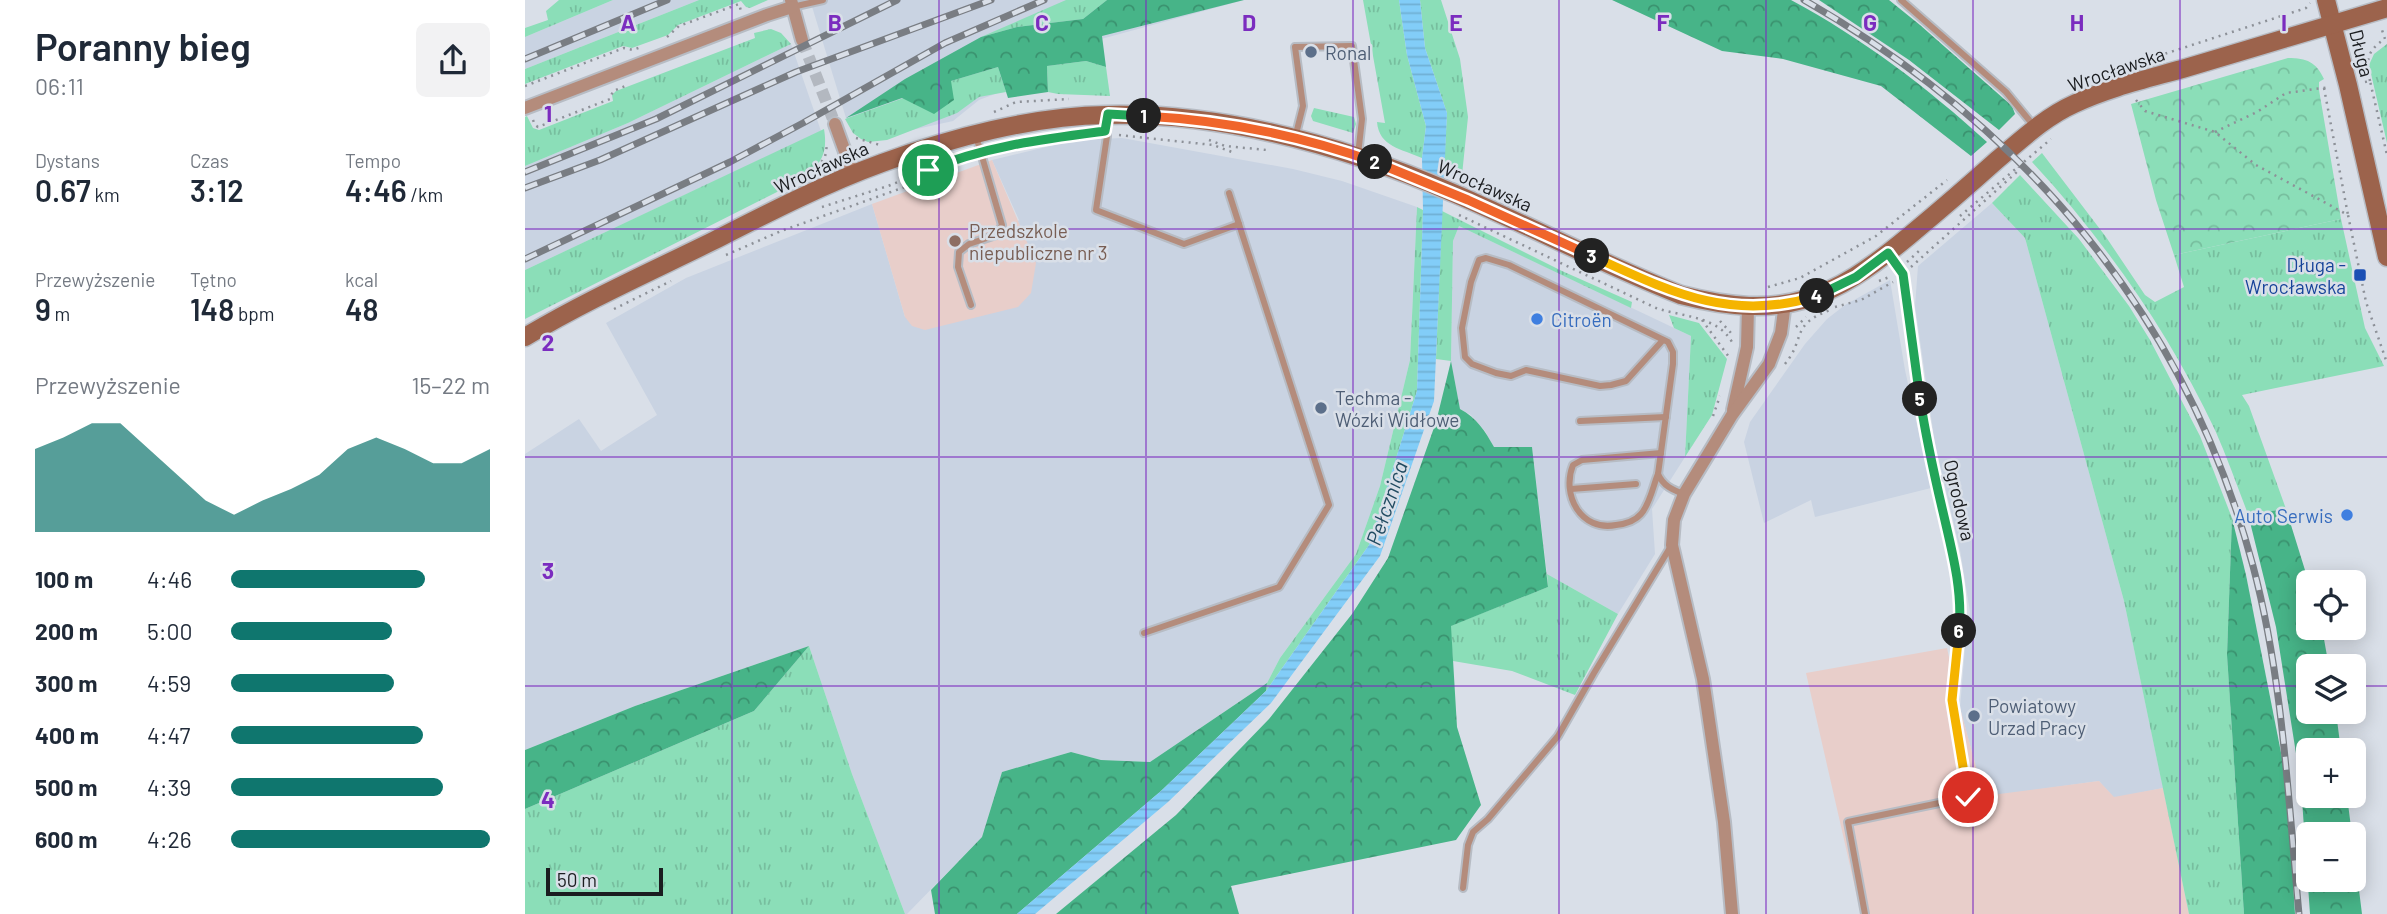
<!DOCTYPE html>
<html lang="pl">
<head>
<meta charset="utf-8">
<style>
	body { margin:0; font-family:Barlow,sans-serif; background:#f2f2f3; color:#1f2937; height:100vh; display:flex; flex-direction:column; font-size:26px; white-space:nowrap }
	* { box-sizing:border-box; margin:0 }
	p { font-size:23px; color:#747a83 }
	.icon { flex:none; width:38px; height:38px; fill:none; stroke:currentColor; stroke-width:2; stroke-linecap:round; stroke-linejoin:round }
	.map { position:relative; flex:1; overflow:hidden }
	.sheet { display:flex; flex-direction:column; background:#fff; width:525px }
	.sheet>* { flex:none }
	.buttons { position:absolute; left:1771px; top:570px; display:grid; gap:14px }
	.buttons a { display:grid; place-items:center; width:70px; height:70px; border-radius:10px; background:#fff; box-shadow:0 4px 18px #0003; font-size:35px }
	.scale { position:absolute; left:21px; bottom:18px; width:117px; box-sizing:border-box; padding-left:7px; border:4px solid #1b1d20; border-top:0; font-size:19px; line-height:24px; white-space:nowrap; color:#1b1d20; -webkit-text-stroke:5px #d9dfe8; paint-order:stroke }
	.pin { position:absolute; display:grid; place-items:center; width:60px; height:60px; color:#fff; margin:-30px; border:4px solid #fff; border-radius:50%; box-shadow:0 2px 7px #0007 }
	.km { position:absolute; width:35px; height:35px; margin:-18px; border-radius:50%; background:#222; color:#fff; font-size:19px; line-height:35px; text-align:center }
	.round { display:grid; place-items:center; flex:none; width:74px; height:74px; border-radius:10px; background:#f2f2f3 }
	.head { display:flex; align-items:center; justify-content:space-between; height:119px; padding:0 35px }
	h1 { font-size:38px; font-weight:600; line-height:52px }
	.metrics { display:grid; grid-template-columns:repeat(3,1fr); gap:10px; height:119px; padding:7px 35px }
	.metrics div { display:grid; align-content:center }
	.metrics b { font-size:30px; font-weight:600 }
	.metrics small { font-size:19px; font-weight:400 }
	.metrics p { font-size:19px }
	.chart { height:196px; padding:14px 35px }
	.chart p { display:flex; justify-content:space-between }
	.chart svg { width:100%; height:126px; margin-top:7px; fill:#0f766e; opacity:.7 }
	ul { padding:0 35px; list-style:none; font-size:23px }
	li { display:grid; grid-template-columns:112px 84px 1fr; align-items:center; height:52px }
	li i { height:18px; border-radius:9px; background:#0f766e }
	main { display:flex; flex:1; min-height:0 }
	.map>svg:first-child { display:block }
	.built { fill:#c9d3e2 }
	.education { fill:#e8ceca }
	.grass { fill:url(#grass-tufts) }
	.forest { fill:url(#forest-crowns) }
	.park { fill:url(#park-crowns) }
	.water { fill:url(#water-rules) }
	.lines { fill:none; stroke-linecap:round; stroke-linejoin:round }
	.street-tunnel { stroke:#b3b8c0; stroke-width:12; stroke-dasharray:12 6; stroke-linecap:butt }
	.lane-casing { stroke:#b7bcc4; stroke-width:10 }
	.street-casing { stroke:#b7bcc4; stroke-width:16 }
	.secondary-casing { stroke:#b7bcc4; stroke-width:21 }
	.path { stroke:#8d9198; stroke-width:2.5; stroke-dasharray:2 5; stroke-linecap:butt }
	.lane { stroke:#b48c7c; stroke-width:6 }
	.street { stroke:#b48c7c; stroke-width:12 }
	.secondary { stroke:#9c634c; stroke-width:18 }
	.rail-casing { stroke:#797d83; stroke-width:7 }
	.rail { stroke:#d9dfe8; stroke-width:4.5; stroke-dasharray:13; stroke-linecap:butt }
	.split-1-casing { stroke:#fff; stroke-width:14 }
	.split-2-casing { stroke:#fff; stroke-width:14 }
	.split-3-casing { stroke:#fff; stroke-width:14 }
	.split-4-casing { stroke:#fff; stroke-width:14 }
	.split-5-casing { stroke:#fff; stroke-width:14 }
	.split-6-casing { stroke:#fff; stroke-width:14 }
	.split-7-casing { stroke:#fff; stroke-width:14 }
	.split-1 { stroke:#22a559; stroke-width:9 }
	.split-2 { stroke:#f0652b; stroke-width:9 }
	.split-3 { stroke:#f0652b; stroke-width:9 }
	.split-4 { stroke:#f5b400; stroke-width:9 }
	.split-5 { stroke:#22a559; stroke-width:9 }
	.split-6 { stroke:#22a559; stroke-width:9 }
	.split-7 { stroke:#f5b400; stroke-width:9 }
	.grid { fill:none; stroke:#7b2cbf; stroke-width:2; stroke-opacity:0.55 }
	.service-dot { fill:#5c6f8a; stroke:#d9dfe8; stroke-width:2.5 }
	.education-dot { fill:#8d6e63; stroke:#d9dfe8; stroke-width:2.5 }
	.transit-dot { fill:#1a4fb4; stroke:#d9dfe8; stroke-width:2.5 }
	.shop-dot { fill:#3f7fe0; stroke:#d9dfe8; stroke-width:2.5 }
	.labels { text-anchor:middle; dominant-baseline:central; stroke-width:5; stroke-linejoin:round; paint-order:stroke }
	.service-label { font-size:19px; fill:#4e5e75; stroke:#d9dfe8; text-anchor:start }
	.street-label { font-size:19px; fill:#1b1d20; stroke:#d9dfe8 }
	.education-label { font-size:19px; fill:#785e54; stroke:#d9dfe8; text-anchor:start }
	.transit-label { font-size:19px; fill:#164399; stroke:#d9dfe8; text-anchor:end }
	.shop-label { font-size:19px; fill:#366cbe; stroke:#d9dfe8; text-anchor:start }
	.water-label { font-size:21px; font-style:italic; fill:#214b61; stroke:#d9dfe8 }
	.grid-label { font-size:23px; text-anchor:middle; font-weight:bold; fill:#7b2cbf; stroke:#d9dfe8; stroke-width:5; stroke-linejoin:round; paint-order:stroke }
</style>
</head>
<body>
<main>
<section class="sheet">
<div class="head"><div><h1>Poranny bieg</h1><p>06:11</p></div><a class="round"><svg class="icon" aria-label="share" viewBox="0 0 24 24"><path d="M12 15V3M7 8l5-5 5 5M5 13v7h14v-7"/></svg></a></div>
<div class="metrics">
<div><p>Dystans</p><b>0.67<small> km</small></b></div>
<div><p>Czas</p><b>3:12</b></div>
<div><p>Tempo</p><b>4:46<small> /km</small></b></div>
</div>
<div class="metrics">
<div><p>Przewyższenie</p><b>9<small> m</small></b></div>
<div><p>Tętno</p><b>148<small> bpm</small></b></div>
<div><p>kcal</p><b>48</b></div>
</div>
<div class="chart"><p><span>Przewyższenie</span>15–22 m</p>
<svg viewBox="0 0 160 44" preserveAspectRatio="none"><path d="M0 44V15L10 11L20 6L30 6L40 15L50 24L60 33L70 38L80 33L90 29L100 24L110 15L120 11L130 15L140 20L150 20L160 15V44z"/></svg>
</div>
<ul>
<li><b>100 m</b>4:46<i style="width:75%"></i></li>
<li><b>200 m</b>5:00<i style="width:62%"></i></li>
<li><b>300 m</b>4:59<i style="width:63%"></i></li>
<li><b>400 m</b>4:47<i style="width:74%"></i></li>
<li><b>500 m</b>4:39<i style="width:82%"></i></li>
<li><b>600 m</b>4:26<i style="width:100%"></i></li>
</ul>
</section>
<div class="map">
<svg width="1862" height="914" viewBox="0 0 1862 914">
	<defs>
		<pattern id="grass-tufts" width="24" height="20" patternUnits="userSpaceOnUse" patternTransform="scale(1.75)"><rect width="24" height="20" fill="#8bdeb8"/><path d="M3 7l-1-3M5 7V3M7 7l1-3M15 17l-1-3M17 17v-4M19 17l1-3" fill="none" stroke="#77be9e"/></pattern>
		<pattern id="forest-crowns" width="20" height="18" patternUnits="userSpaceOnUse" patternTransform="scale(1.75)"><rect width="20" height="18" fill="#47b488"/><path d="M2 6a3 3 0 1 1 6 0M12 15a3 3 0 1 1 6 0" fill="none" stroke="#3a926f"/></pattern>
		<pattern id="park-crowns" width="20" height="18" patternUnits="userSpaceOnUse" patternTransform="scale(1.75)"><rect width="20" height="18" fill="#8bdeb8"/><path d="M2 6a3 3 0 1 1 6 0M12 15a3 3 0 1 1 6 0" fill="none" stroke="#77be9e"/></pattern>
		<pattern id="water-rules" width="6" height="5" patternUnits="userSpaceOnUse" patternTransform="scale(1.75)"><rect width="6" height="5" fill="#82cdf8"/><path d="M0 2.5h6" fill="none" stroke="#70b0d4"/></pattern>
	</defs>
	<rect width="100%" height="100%" fill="#d9dfe8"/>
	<!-- built -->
	<g class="built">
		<path d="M88 0H174L0 69V37Z"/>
		<path d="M285 0H719L569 41 515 77 454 100 428 121 355 137H342L321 118Z"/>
		<path d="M266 44 296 131 0 270V166L103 123Z"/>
		<path d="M597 138 768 169 817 181 892 207 885 360 855 486 831 554 755 658 742 683 625 762 576 760 546 752 477 772 457 837 382 914H380L327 774 284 646 110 706 0 750V454L54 419 76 451 132 415 81 323 161 278 347 204 380 317 494 220 467 160 550 140Z"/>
		<path d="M1467 203 1500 238 1599 601 1638 788 1589 798 1574 781 1459 797 1435 708 1440 647 1445 612 1435 550 1410 444 1390 306 1393 266Z"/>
		<path d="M934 226 1166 336 1160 457 1127 509 1130 554 1093 614 1022 574 1007 447 969 448 960 431 946 415 935 409 926 361 928 241Z"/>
		<path d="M1365 280 1380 370 1406 488 1290 517 1286 500 1239 523 1219 442 1225 422 1280 344 1302 319 1320 305Z"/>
	</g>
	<!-- education -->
	<g class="education">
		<path d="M467 160 511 263 506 293 493 307 400 330 387 326 380 317 347 204Z"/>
		<path d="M1422 648 1435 708 1459 796 1574 781 1589 797 1638 788 1664 914H1336L1281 673Z"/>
	</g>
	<!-- grass -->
	<g class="grass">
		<path d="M34 0H88L0 37V28L23 20 21 11Z"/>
		<path d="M174 0H243L225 8 221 7 216 1 153 25 143 35 107 48 98 46 0 84V69Z"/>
		<path d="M541 0H582L558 19 492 27 456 37Z"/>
		<path d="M838 0H874L882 55 901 126 897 158C877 149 854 147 852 122L860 123Z"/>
		<path d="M895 0H916L935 59 943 117 937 175 919 168 922 113 900 48Z"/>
		<path d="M246 29 256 33 266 44 103 123 0 166V117L2 116 8 128 14 130 88 101 87 95 91 91 230 38 229 33Z"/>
		<path d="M1862 44V143L1844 65 1849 54Z"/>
		<path d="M561 61 581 67 585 96 533 94 523 92 522 66Z"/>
		<path d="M473 67 481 92 454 97 432 113 362 140 343 142 336 139 328 133 320 119 426 81Z"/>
		<path d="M789 108 829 117 831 124 828 133 788 121 786 116Z"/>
		<path d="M299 129C305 164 286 172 260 188L0 319V270Z"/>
		<path d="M1517 153 1581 237 1620 295 1630 302 1659 287 1649 255 1816 219 1840 328 1859 366 1717 395 1724 406 1761 509 1723 514C1712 486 1702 457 1690 430 1644 332 1580 241 1507 162Z"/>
		<path d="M1495 175 1554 239 1604 306 1625 340 1675 436 1707 518 1702 655 1719 914H1664L1599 601 1500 238 1467 203Z"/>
		<path d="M892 207 898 210 892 391 844 545 741 691 742 683 755 658 831 554 855 486 885 360Z"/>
		<path d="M917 211 1037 271 1107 302 1106 308 934 226 928 241 926 361 911 359Z"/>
		<path d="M1144 315 1174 323 1202 359 1187 415 1160 457 1166 336 1149 328Z"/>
		<path d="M1022 574 1093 614 1050 695 987 671 928 661 925 626 1023 587Z"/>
		<path d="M284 646 327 774 380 914H0V809L229 711Z"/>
	</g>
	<!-- forest -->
	<g class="forest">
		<path d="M582 0H719L577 36 581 67 561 61 522 66 523 92 483 98 473 67 426 81 429 100 409 114 377 98 321 118 380 79 456 37 492 27 558 19Z"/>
		<path d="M1087 0H1266C1337 38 1403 88 1462 142L1446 156 1356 86 1258 59 1197 51Z"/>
		<path d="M1294 0H1364L1395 25 1487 106 1490 114 1474 130 1384 60Z"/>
		<path d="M926 361 935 409C952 418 960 431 969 447H1007L1023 587 926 626 932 727 956 805 931 840 706 886 714 914H531L651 815 744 719 827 614 863 558 911 422Z"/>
		<path d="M1761 509 1784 583 1783 628H1797L1804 667H1783V712H1811L1816 751H1783V796H1822L1827 835H1783V880H1829V850L1837 914H1785L1776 785 1751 627 1723 514Z"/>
		<path d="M1707 518 1721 575 1762 783 1770 914H1719L1702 655Z"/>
		<path d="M284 646 229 711 0 809V750L110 706Z"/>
		<path d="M742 683 741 691 636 791 492 914H410L406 890 457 837 477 772 546 752 576 760 625 762Z"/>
	</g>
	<!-- park -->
	<path class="park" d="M1763 58C1782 58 1791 62 1799 79L1794 82V90L1816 219 1649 255 1631 200 1606 104Z"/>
	<!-- water -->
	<path class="water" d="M874 0H895L900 48 922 113 909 401 855 556 746 703 643 802 510 914H492L636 791 741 691 844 545 892 391 898 210 897 158 901 126 882 55Z"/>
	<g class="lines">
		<!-- street-tunnel -->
		<path class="street-tunnel" d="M277 40 310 124"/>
		<defs>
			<g id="lane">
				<path d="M1376 0 1481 92 1509 126"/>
				<path d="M267 7 298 0"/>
				<path d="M582 118 580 131 582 136 571 210 659 244 714 224"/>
				<path d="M770 138 778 106 770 47 827 46 837 119 833 155"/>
				<path d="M446 305 433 267 434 252 444 244 471 235 477 225 451 136"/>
				<path d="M1138 340 1101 381 1086 385 1075 386 1001 370 986 376 971 373 947 364 940 357 937 328 946 282 954 260 961 258 984 265 1143 342 1148 352V364L1133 474C1138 486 1148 490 1159 494"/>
				<path d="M1055 421 1141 417"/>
				<path d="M1133 474C1128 486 1125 504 1116 514 1110 521 1100 524 1091 525 1056 532 1036 495 1048 465L1057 460 1136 453"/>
				<path d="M1046 489 1111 484"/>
				<path d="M619 633 754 587 804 505 704 193"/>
				<path d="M938 888 943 845 948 832 963 819 1033 736 1069 673 1146 546"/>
				<path d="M1340 914 1323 822 1443 797 1427 700 1436 608 1427 550 1402 444 1378 274 1365 254"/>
			</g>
			<g id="street">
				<path d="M266 0 277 40"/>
				<path d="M0 108 242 15 267 7"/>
				<path d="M310 124 328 174"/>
				<path d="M1208 410 1222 347 1223 307"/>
				<path d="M1207 914 1199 822 1178 679 1147 545 1149 520 1159 494 1207 415 1244 364 1256 333 1260 303"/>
			</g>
			<g id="secondary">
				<path d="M1801 0 1823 85 1862 257"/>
				<path d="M0 337C60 301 125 272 188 241 243 213 299 184 357 163 425 138 508 116 581 115 666 113 756 131 837 158 947 194 1049 253 1156 295 1258 321 1306 301 1384 236 1414 211 1443 186 1472 160 1496 140 1520 117 1549 104 1585 87 1626 78 1664 67 1730 47 1796 28 1862 8"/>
			</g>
		</defs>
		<!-- lane casing -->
		<use href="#lane" class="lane-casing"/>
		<!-- street casing -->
		<use href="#street" class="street-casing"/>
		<!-- secondary casing -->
		<use href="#secondary" class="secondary-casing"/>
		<!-- path -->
		<g class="path">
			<path d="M142 37 154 26 214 4 216 11"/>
			<path d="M1627 58 1781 8 1785 3"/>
			<path d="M1845 81C1841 61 1841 51 1860 39L1856 27"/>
			<path d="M1840 82 1845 81 1862 155"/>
			<path d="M0 86 99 48 108 50 116 47"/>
			<path d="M1799 88 1823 215"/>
			<path d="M1611 100 1620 111 1690 132 1731 165 1823 215 1841 302 1862 363"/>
			<path d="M469 112 491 102 544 99"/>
			<path d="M8 120 10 125 13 127 85 99 88 91 103 85"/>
			<path d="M1690 132 1732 112 1761 93 1805 87"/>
			<path d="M594 135 688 145 707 152"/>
			<path d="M331 138 355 145"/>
			<path d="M684 140 700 146 742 150"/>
			<path d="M466 153 496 146 570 137"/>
			<path d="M425 162 446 159"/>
			<path d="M288 173 300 157 302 145"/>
			<path d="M297 207 363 186 415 165"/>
			<path d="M934 215 1131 308C1158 317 1192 316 1207 342"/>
			<path d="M1435 216 1526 139"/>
			<path d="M201 255 256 231 394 182 421 162 439 156"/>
			<path d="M1382 262 1395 250"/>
			<path d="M1386 267 1493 171 1494 167"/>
			<path d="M1354 281 1367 276"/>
			<path d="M1243 287 1275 278 1351 236 1422 180"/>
			<path d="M1310 307 1336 300 1368 282"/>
			<path d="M89 309 146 281"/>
			<path d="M1177 320 1204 357"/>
			<path d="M1195 321 1207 334"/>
			<path d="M1271 327 1281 317"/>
			<path d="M1260 364C1281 338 1265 325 1305 310V308"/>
			<path d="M1188 416 1195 396"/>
		</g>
		<!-- lane -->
		<use href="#lane" class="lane"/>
		<!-- street -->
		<use href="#street" class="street"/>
		<!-- secondary -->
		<use href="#secondary" class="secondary"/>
		<defs>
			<g id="rail">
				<path d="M1279 0C1502 128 1661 316 1728 566 1758 679 1763 798 1774 914"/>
				<path d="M0 59 142 0"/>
				<path d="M0 172 131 119 372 0"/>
				<path d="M0 188 75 160 271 72 466 0"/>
				<path d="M0 259 205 162 278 123 420 43 519 0"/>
			</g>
		</defs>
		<!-- rail casing -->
		<use href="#rail" class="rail-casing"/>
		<!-- rail -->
		<use href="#rail" class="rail"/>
	</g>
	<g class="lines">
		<defs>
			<path id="split-1" d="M403 170C460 146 519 139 580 131L583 114 619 116"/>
			<path id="split-2" d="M619 116C697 120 777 136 850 162"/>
			<path id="split-3" d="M850 162 943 200 1067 256"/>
			<path id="split-4" d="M1067 256C1144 291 1205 323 1292 296"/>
			<path id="split-5" d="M1292 296 1331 277 1363 253 1378 274 1395 399"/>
			<path id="split-6" d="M1395 399C1401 437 1409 474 1418 512 1427 551 1438 591 1434 631"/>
			<path id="split-7" d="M1434 631 1427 700 1443 797"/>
		</defs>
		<!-- split-1 casing -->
		<use href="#split-1" class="split-1-casing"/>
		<!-- split-2 casing -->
		<use href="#split-2" class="split-2-casing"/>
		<!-- split-3 casing -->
		<use href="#split-3" class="split-3-casing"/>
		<!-- split-4 casing -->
		<use href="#split-4" class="split-4-casing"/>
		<!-- split-5 casing -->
		<use href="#split-5" class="split-5-casing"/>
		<!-- split-6 casing -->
		<use href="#split-6" class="split-6-casing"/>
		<!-- split-7 casing -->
		<use href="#split-7" class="split-7-casing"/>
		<!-- split-1 -->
		<use href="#split-1" class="split-1"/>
		<!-- split-2 -->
		<use href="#split-2" class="split-2"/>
		<!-- split-3 -->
		<use href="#split-3" class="split-3"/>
		<!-- split-4 -->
		<use href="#split-4" class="split-4"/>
		<!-- split-5 -->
		<use href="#split-5" class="split-5"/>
		<!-- split-6 -->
		<use href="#split-6" class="split-6"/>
		<!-- split-7 -->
		<use href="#split-7" class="split-7"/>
	</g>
	<!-- grid -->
	<path class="grid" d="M207 0V914M414 0V914M621 0V914M828 0V914M1034 0V914M1241 0V914M1448 0V914M1655 0V914M0 229H1862M0 457H1862M0 686H1783M1829 686H1862"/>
	<!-- markers -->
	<g class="service-dot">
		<circle cx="786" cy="52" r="7"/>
		<circle cx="796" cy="408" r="7"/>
		<circle cx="1449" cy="716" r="7"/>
	</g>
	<circle class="education-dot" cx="430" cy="241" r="7"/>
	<rect class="transit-dot" x="1828" y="268" width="14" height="14" rx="3.5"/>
	<g class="shop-dot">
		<circle cx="1012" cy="319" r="7"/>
		<circle cx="1822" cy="515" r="7"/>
	</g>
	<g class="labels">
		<!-- service labels -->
		<g class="service-label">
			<text x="800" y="52">Ronal</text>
			<text x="810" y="397">Techma -<tspan x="810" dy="22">Wózki Widłowe</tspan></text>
			<text x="1463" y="705">Powiatowy<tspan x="1463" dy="22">Urzad Pracy</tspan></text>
		</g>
		<!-- street labels -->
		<g class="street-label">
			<text transform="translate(1837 53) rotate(76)">Długa</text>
			<text transform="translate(1591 69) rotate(-19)">Wrocławska</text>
			<text transform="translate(296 167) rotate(-24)">Wrocławska</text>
			<text transform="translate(960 185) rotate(24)">Wrocławska</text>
			<text transform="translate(1435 500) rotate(77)">Ogrodowa</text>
		</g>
		<!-- education labels -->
		<g class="education-label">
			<text x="444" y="230">Przedszkole<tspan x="444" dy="22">niepubliczne nr 3</tspan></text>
		</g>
		<!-- transit labels -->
		<g class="transit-label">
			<text x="1821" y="264">Długa -<tspan x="1821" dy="22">Wrocławska</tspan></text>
		</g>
		<!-- shop labels -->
		<g class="shop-label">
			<text x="1026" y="319">Citroën</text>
			<text x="1808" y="515" text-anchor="end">Auto Serwis</text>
		</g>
		<!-- water labels -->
		<g class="water-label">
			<text transform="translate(861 503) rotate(-71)">Pełcznica</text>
		</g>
	</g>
	<g class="grid-label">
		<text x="103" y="31">A</text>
		<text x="310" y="31">B</text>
		<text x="517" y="31">C</text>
		<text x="724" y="31">D</text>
		<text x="931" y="31">E</text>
		<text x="1138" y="31">F</text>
		<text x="1345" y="31">G</text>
		<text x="1552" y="31">H</text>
		<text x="1759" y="31">I</text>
		<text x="23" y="122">1</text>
		<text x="23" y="351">2</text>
		<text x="23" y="579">3</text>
		<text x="23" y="808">4</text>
	</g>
</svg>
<div class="buttons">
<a><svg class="icon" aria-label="locate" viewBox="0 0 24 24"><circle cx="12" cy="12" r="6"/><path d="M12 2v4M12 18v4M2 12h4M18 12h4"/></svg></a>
<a><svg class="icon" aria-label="layers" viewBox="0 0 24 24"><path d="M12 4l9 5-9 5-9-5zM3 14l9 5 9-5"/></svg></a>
<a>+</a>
<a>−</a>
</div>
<div class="scale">50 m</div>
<div class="pin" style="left:403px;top:170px;background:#1e9e55"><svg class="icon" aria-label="arrive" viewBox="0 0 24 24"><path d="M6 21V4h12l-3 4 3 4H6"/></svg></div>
<div class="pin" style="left:1443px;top:797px;background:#d93025"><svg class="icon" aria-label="check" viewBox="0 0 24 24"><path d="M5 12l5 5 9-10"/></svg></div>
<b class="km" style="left:619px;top:116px">1</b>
<b class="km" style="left:850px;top:162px">2</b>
<b class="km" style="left:1067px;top:256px">3</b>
<b class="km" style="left:1292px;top:296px">4</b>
<b class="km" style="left:1395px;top:399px">5</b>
<b class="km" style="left:1434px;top:631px">6</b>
</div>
</main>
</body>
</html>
